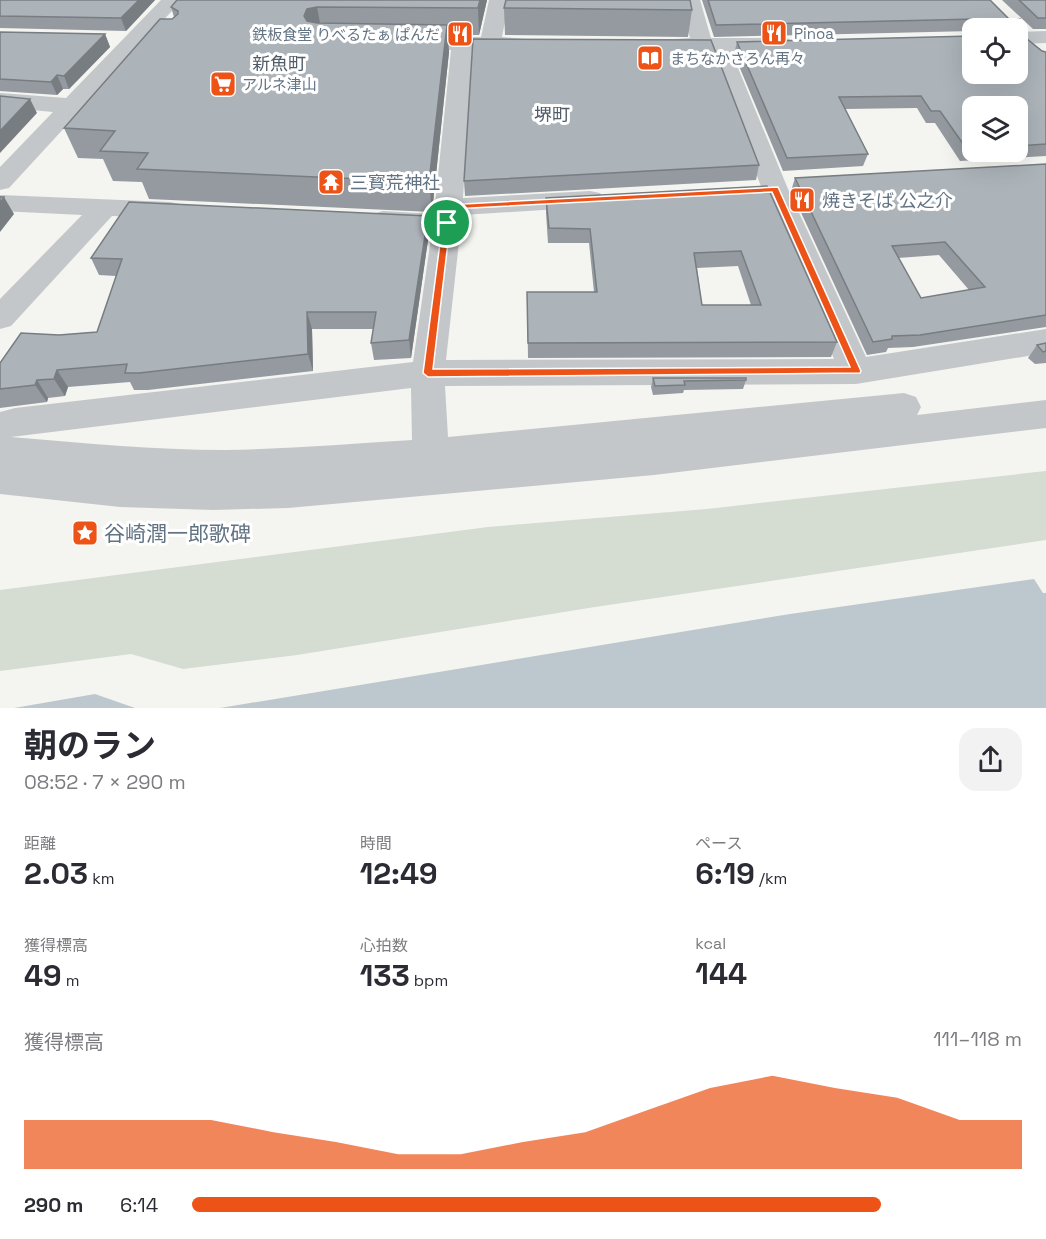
<!DOCTYPE html>
<html lang="ja">
<head>
<meta charset="utf-8">
<style>
	body { margin:0; font-family:"Space Grotesk","Noto Sans JP",sans-serif; background:#f2f2f3; color:#2b2b33; height:100vh; display:flex; flex-direction:column; font-size:22px; white-space:nowrap }
	* { box-sizing:border-box; margin:0 }
	p { font-size:20px; color:#7c7c81 }
	.icon { flex:none; width:33px; height:33px; fill:none; stroke:currentColor; stroke-width:2; stroke-linecap:round; stroke-linejoin:round }
	.map { position:relative; height:708px; overflow:hidden }
	.sheet { display:flex; flex-direction:column; background:#fff; flex:1 }
	.sheet>* { flex:none }
	.tools { position:absolute; left:962px; top:18px; display:grid; gap:12px }
	.tools a { display:grid; place-items:center; width:66px; height:66px; border-radius:12px; background:#fff; box-shadow:0 6px 24px #0002; font-size:30px }
	.pin { position:absolute; display:grid; place-items:center; width:51px; height:51px; color:#fff; margin:-26px; border:3px solid #fff; border-radius:50%; box-shadow:0 2px 6px #0007 }
	.round { display:grid; place-items:center; flex:none; width:63px; height:63px; border-radius:18px; background:#f2f2f3 }
	.headline { display:flex; align-items:center; justify-content:space-between; height:102px; padding:0 24px }
	h1 { font-size:33px; font-weight:700; line-height:45px }
	.stats { display:grid; grid-template-columns:repeat(3,1fr); gap:9px; height:102px; padding:6px 24px }
	.stats div { display:grid; align-content:center }
	.stats b { font-size:30px; font-weight:700 }
	.stats small { font-size:16px; font-weight:400 }
	.stats p { font-size:16px }
	.chart { height:168px; padding:12px 24px }
	.chart p { display:flex; justify-content:space-between }
	.chart svg { width:100%; height:108px; margin-top:6px; fill:#ed5317; opacity:.7 }
	ul { padding:0 24px; list-style:none; font-size:20px }
	li { display:grid; grid-template-columns:96px 72px 1fr; align-items:center; height:45px }
	li i { height:15px; border-radius:8px; background:#ed5317 }
	.map>svg:first-child { display:block }
	.green { fill:#d5dcd1 }
	.water { fill:#bdc8ce }
	.lines { fill:none; stroke-linecap:round; stroke-linejoin:round }
	.minor { fill:#c4c7ca; fill-rule:evenodd }
	.wall { fill:#949a9f; fill-rule:evenodd }
	.shaded-wall { fill:#787d82 }
	.building { fill:#acb3b9; stroke:#787d82; stroke-width:1.5; fill-rule:evenodd }
	.route { fill:#ed5317; stroke:#fff; stroke-width:1.5; fill-rule:evenodd }
	.labels { text-anchor:middle; dominant-baseline:central; stroke-width:6; stroke-linejoin:round; paint-order:stroke }
	.far-poi-label { font-size:15px; fill:#627383; stroke:#fff; text-anchor:start }
	.far-quarter-label { font-size:18px; fill:#505c68; stroke:#fff }
	.poi-label { font-size:18px; fill:#627383; stroke:#fff; text-anchor:start }
	.near-poi-label { font-size:21px; fill:#627383; stroke:#fff; text-anchor:start }
</style>
</head>
<body>
<div class="map">
<svg width="1046" height="708" viewBox="0 0 1046 708">
	<rect width="100%" height="100%" fill="#f4f5f0"/>
	<!-- green -->
	<path class="green" d="M1046 471V540L595 607 297 655 183 669 131 654 0 671V590L488 527 707 509Z"/>
	<!-- water -->
	<g class="water">
		<path d="M1034 579 1043 593H1046V708H220L790 614Z"/>
		<path d="M95 694 135 708H14Z"/>
	</g>
	<g class="lines">
		<!-- minor -->
		<g class="minor">
			<path d="M161 0H182L9 188 0 190V167L53 112 0 107V93L66 98Z"/>
			<path d="M489 0H509L502 37 525 39 528 44 525 49 472 50 463 198 590 191 600 193 604 199 600 205 590 207 462 215 446 360 834 359 762 189 709 51 660 50 657 45 660 40 690 38 680 0H700L711 38H781L789 39 792 44 789 49 781 50 731 51 788 189 866 357 1046 329V353L856 384 445 386 448 437 904 393 916 397 921 407 917 415 1046 400V428L654 475 288 508 213 510 120 507 0 494V412L15 408 413 362 432 231 373 226 369 220 373 214 383 211 434 214 451 50 404 49 396 48 393 43 396 38 404 37H481ZM411 388 412 440C349 444 287 449 225 450 154 450 82 443 11 437Z"/>
			<path d="M1046 31V43L1017 44V32Z"/>
			<path d="M0 195 170 202 180 204 184 210 180 216 170 218 112 216 11 326 0 329V299L82 215 0 211Z"/>
		</g>
	</g>
	<!-- wall -->
	<g class="wall">
		<path d="M0 0H155L126 31 0 28Z"/>
		<path d="M487 0 479 35H447L449 52 432 212 149 199 142 182 113 181 103 159 78 158 64 128 174 17 171 7Z"/>
		<path d="M702 0H990L1009 19H1020L1021 34 1042 51 1046 52V156L960 161 935 123H926L917 108 845 109 868 154 863 166 783 171 734 54 737 42 972 36V74H1017V28H972V31L714 37ZM972 106H1017V152H972Z"/>
		<path d="M1002 0H1046V29H1033Z"/>
		<path d="M504 8 692 10 688 37 505 35Z"/>
		<path d="M0 32 105 34 110 47 69 89H63L57 95 0 91Z"/>
		<path d="M1046 164V327L913 347 888 348 886 352 867 355 791 191 795 178ZM939 255 969 290 921 298 898 258Z"/>
		<path d="M759 165 756 180 465 196 464 181Z"/>
		<path d="M767 186 837 342 831 357 528 358 527 292H594L589 243H548L546 213V198ZM738 266 751 305H702L697 268Z"/>
		<path d="M429 233 411 358 374 360 371 343 373 329H312L313 371 148 390H134L130 382 68 387 65 396 48 398 47 402 0 408V363L59 335 97 332 116 276 99 275 91 258Z"/>
		<path d="M1046 343V363L1035 364 1028 358 1037 345Z"/>
		<path d="M653 378 746 380 743 389 684 390 683 393 653 395 651 387Z"/>
	</g>
	<!-- shaded-wall -->
	<g class="shaded-wall">
		<path d="M139 0H155L126 31 121 18Z"/>
		<path d="M480 0H487L479 35 478 8Z"/>
		<path d="M317 7 322 34 312 36 304 16 307 9Z"/>
		<path d="M447 25 449 52 432 212 429 182Z"/>
		<path d="M105 34 110 47 69 89 64 76Z"/>
		<path d="M57 75 63 89 57 95 51 82Z"/>
		<path d="M30 99 37 113 0 153V131Z"/>
		<path d="M4 197 14 214 0 232V203Z"/>
		<path d="M428 216 429 233 411 358 409 340Z"/>
		<path d="M307 312 312 329 313 371 308 354Z"/>
		<path d="M57 370 68 387 65 396 54 379Z"/>
		<path d="M37 380 48 398 47 402 35 385Z"/>
	</g>
	<!-- building -->
	<g class="building">
		<path d="M0 0H139L121 18 0 16Z"/>
		<path d="M177 0H480L478 8 317 7 307 9 304 16 307 21 317 23 447 25 429 182 137 169 148 153 100 151 115 131 64 128 160 19H172L178 14V11L171 7Z"/>
		<path d="M506 0H690L692 10 504 8Z"/>
		<path d="M708 0H990L1009 19H1020L1021 34 1042 51 1046 52V144L1017 146V106H972V148H966L940 111H931L921 96 839 97 868 154 787 158 737 42 972 36V74H1017V28H979V22L977 19 716 25Z"/>
		<path d="M1019 0H1046V18H1038Z"/>
		<path d="M0 32 105 34 64 76 57 75 51 82 0 79Z"/>
		<path d="M473 39 711 40 759 165 464 181Z"/>
		<path d="M0 96 30 99 0 131Z"/>
		<path d="M1046 164V315L920 335 892 336V339L873 342 795 178ZM945 242 985 287 921 298 892 246Z"/>
		<path d="M767 186 837 342 528 343 527 292H597L590 229 549 228 546 198ZM741 251 761 305H702L694 253Z"/>
		<path d="M0 197H4L0 203Z"/>
		<path d="M129 202 428 216 409 340 371 343 376 312H307L308 354 139 373H125L127 364 57 370 54 379 37 380 35 385 0 389V363L21 333 59 335 97 332 122 259 91 258Z"/>
		<path d="M1046 343V351L1043 352 1037 345Z"/>
		<path d="M653 378H746V380L684 381 685 385 655 386Z"/>
	</g>
	<!-- route -->
	<path class="route" d="M778 187 861 371 860 373 428 377 423 373 445 205ZM772 192 850 367 433 369 452 209Z"/>
	<!-- icons -->
	<defs>
		<symbol id="restaurant-square" viewBox="-11 -11 22 22"><rect x="-9" y="-9" width="18" height="18" rx="4" fill="#ed5317" stroke="#fff"/><path d="M-5-6h1v4h1v-4h1v4h1v-4h1v5L-1.5 .5V6h-2V.5L-5-1ZM5-6V6H3V1.5H1.5Q1.5-4 5-6Z" fill="#fff"/></symbol>
		<symbol id="library-square" viewBox="-11 -11 22 22"><rect x="-9" y="-9" width="18" height="18" rx="4" fill="#ed5317" stroke="#fff"/><path d="M-6-4Q-3-5.5-.7-3.5V5Q-3 3-6 4ZM6-4Q3-5.5 .7-3.5V5Q3 3 6 4Z" fill="#fff"/></symbol>
		<symbol id="supermarket-square" viewBox="-11 -11 22 22"><rect x="-9" y="-9" width="18" height="18" rx="4" fill="#ed5317" stroke="#fff"/><path d="M-6-5.5h2.5l.6 2H6L4.5 2H-2.5L-4.4-4H-6ZM-1.5 3.2a1.3 1.3 0 1 0 .1 0ZM3 3.2a1.3 1.3 0 1 0 .1 0Z" fill="#fff"/></symbol>
		<symbol id="temple-square" viewBox="-11 -11 22 22"><rect x="-9" y="-9" width="18" height="18" rx="4" fill="#ed5317" stroke="#fff"/><path d="M0-6L5-2H3V0L6.5 2.5H4V6H1.5V3h-3V6H-4V2.5H-6.5L-3 0V-2H-5Z" fill="#fff"/></symbol>
		<symbol id="sight-square" viewBox="-11 -11 22 22"><rect x="-9" y="-9" width="18" height="18" rx="4" fill="#ed5317" stroke="#fff"/><path d="M0-6L1.8-2.2L6-1.7L2.9 1.2L3.7 5.4L0 3.3L-3.7 5.4L-2.9 1.2L-6-1.7L-1.8-2.2Z" fill="#fff"/></symbol>
	</defs>
	<g fill-rule="evenodd">
		<use href="#restaurant-square" x="759" y="18" width="30" height="30"/>
		<use href="#restaurant-square" x="445" y="19" width="30" height="30"/>
		<use href="#library-square" x="635" y="43" width="30" height="30"/>
		<use href="#supermarket-square" x="208" y="69" width="30" height="30"/>
		<use href="#temple-square" x="316" y="167" width="30" height="30"/>
		<use href="#restaurant-square" x="787" y="185" width="30" height="30"/>
		<use href="#sight-square" x="70" y="518" width="30" height="30"/>
	</g>
	<g class="labels">
		<!-- far-poi labels -->
		<g class="far-poi-label">
			<text x="794" y="33">Pinoa</text>
			<text x="440" y="34" text-anchor="end">鉄板食堂 りべるたぁ ぱんだ</text>
			<text x="670" y="58">まちなかさろん再々</text>
			<text x="242" y="84">アルネ津山</text>
		</g>
		<!-- far-quarter labels -->
		<g class="far-quarter-label">
			<text x="279" y="63">新魚町</text>
			<text x="552" y="114">堺町</text>
		</g>
		<!-- poi labels -->
		<g class="poi-label">
			<text x="350" y="182">三寳荒神社</text>
			<text x="822" y="200">焼きそば 公之介</text>
		</g>
		<!-- near-poi labels -->
		<g class="near-poi-label">
			<text x="104" y="533">谷崎潤一郎歌碑</text>
		</g>
	</g>
</svg>
<div class="tools">
<a><svg class="icon" aria-label="locate" viewBox="0 0 24 24"><circle cx="12" cy="12" r="6"/><path d="M12 2v4M12 18v4M2 12h4M18 12h4"/></svg></a>
<a><svg class="icon" aria-label="layers" viewBox="0 0 24 24"><path d="M12 4l9 5-9 5-9-5zM3 14l9 5 9-5"/></svg></a>
</div>
<div class="pin" style="left:447px;top:223px;background:#1e9e55"><svg class="icon" aria-label="arrive" viewBox="0 0 24 24"><path d="M6 21V4h12l-3 4 3 4H6"/></svg></div>
</div>
<section class="sheet">
<div class="headline"><div><h1>朝のラン</h1><p>08:52 · 7 × 290 m</p></div><a class="round"><svg class="icon" aria-label="share" viewBox="0 0 24 24"><path d="M12 15V3M7 8l5-5 5 5M5 13v7h14v-7"/></svg></a></div>
<div class="stats">
<div><p>距離</p><b>2.03<small> km</small></b></div>
<div><p>時間</p><b>12:49</b></div>
<div><p>ペース</p><b>6:19<small> /km</small></b></div>
</div>
<div class="stats">
<div><p>獲得標高</p><b>49<small> m</small></b></div>
<div><p>心拍数</p><b>133<small> bpm</small></b></div>
<div><p>kcal</p><b>144</b></div>
</div>
<div class="chart"><p><span>獲得標高</span>111–118 m</p>
<svg viewBox="0 0 160 44" preserveAspectRatio="none"><path d="M0 44V24L10 24L20 24L30 24L40 29L50 33L60 38L70 38L80 33L90 29L100 20L110 11L120 6L130 11L140 15L150 24L160 24V44z"/></svg>
</div>
<ul>
<li><b>290 m</b>6:14<i style="width:83%"></i></li>
</ul>
</section>
</body>
</html>
